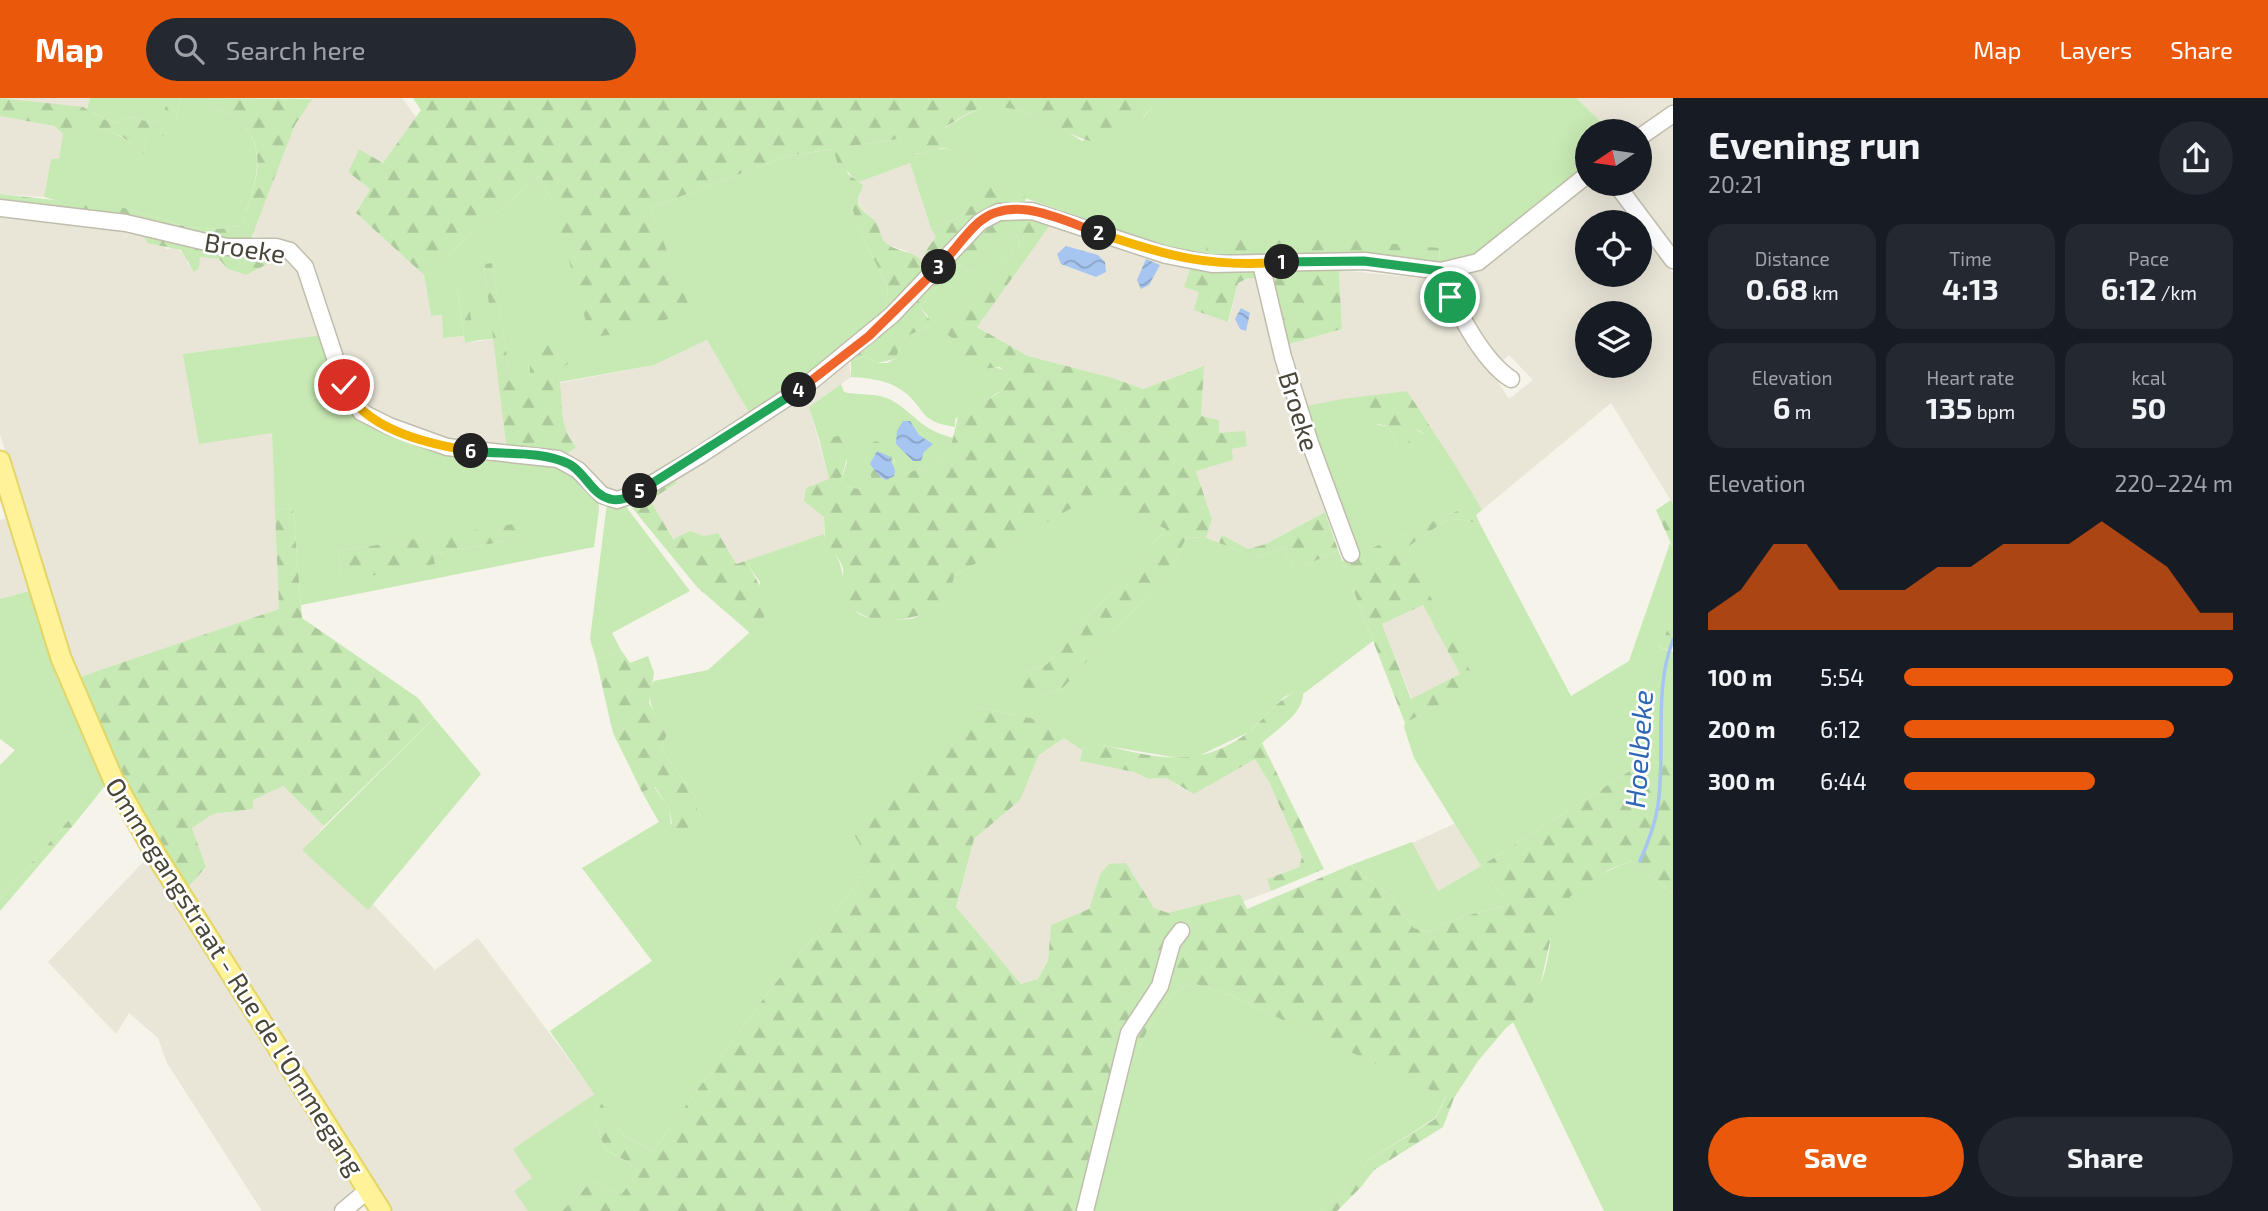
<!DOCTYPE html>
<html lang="en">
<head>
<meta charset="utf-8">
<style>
	body { margin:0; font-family:"Exo 2",sans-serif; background:#242831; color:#f1f3f6; height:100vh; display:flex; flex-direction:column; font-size:26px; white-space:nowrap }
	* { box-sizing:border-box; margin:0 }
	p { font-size:23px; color:#9ea1a6 }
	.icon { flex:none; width:38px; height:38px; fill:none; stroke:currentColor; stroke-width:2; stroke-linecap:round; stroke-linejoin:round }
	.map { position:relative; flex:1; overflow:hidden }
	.panel { display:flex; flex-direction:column; background:#171b24; width:595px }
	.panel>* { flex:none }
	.needle { width:46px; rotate:257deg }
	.fabs { position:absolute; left:1575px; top:21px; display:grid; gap:14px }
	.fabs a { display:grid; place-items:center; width:77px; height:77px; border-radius:50%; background:#171b24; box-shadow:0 7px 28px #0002; font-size:35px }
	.pin { position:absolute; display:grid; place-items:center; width:60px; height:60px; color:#fff; margin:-30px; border:4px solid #fff; border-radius:50%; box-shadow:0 2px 7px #0007 }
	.km { position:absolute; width:35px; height:35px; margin:-18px; border-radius:50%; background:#222; color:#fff; font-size:19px; line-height:35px; text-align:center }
	.round { display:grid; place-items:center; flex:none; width:74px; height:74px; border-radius:37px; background:#242831 }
	.summary { display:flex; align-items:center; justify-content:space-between; height:119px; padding:0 35px }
	h1 { font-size:38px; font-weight:700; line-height:52px }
	.figures { display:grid; grid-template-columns:repeat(3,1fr); gap:10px; height:119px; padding:7px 35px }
	.figures div { display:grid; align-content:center; border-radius:18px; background:#242831; text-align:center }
	.figures b { font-size:30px; font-weight:700 }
	.figures small { font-size:19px; font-weight:400 }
	.figures p { font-size:19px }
	.chart { height:196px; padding:14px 35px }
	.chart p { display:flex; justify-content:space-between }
	.chart svg { width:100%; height:126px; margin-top:7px; fill:#ea580c; opacity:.7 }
	.action { display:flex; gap:14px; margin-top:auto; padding:14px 35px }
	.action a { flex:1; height:80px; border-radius:42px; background:#ea580c; color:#fff; font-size:28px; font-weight:700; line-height:80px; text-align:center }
	.action a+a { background:#242831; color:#f1f3f6 }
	ul { padding:0 35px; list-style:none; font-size:23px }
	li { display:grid; grid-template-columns:112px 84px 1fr; align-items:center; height:52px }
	li i { height:18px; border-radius:9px; background:#ea580c }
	header { display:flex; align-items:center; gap:42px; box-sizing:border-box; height:98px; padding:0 35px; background:#ea580c; color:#fff }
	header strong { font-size:33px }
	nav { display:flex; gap:38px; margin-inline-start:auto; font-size:24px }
	.search { width:490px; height:63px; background:#242831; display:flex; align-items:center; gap:18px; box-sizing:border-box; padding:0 24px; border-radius:38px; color:#9ea1a6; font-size:26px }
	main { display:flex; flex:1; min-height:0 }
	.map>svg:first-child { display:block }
	.residential { fill:#e9e6d8; fill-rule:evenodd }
	.green { fill:#c7e9b3; fill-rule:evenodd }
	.forest { fill:url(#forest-firs); fill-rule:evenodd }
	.water { fill:url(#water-waves) }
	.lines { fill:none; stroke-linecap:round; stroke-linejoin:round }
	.stream { stroke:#a6c5f1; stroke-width:3.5 }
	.minor-casing { stroke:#c0bdac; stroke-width:19 }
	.major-casing { stroke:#e4d568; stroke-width:23 }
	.minor { stroke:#fff; stroke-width:16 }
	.major { stroke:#fef399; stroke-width:19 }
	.split-1-casing { stroke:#fff; stroke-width:14 }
	.split-2-casing { stroke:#fff; stroke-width:14 }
	.split-3-casing { stroke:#fff; stroke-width:14 }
	.split-4-casing { stroke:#fff; stroke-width:14 }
	.split-5-casing { stroke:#fff; stroke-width:14 }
	.split-6-casing { stroke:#fff; stroke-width:14 }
	.split-7-casing { stroke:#fff; stroke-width:14 }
	.split-1 { stroke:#22a559; stroke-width:9 }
	.split-2 { stroke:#f5b400; stroke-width:9 }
	.split-3 { stroke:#f0652b; stroke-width:9 }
	.split-4 { stroke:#f0652b; stroke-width:9 }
	.split-5 { stroke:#22a559; stroke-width:9 }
	.split-6 { stroke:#22a559; stroke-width:9 }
	.split-7 { stroke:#f5b400; stroke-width:9 }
	.labels { text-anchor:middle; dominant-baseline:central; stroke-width:5; stroke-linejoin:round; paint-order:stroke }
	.street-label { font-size:26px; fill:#494538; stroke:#fff }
	.water-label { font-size:28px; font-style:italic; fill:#2f66b6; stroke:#fff }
</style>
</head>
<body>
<header>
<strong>Map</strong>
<div class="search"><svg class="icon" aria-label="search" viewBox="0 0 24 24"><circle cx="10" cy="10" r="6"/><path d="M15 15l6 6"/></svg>Search here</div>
<nav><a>Map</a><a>Layers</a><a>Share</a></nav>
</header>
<main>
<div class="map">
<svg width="1673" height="1113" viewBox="0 0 1673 1113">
	<defs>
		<pattern id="forest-firs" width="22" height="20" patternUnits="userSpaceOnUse" patternTransform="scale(1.75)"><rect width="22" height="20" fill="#c7e9b3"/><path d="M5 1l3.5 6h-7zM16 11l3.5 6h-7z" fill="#acc99b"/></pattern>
		<pattern id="water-waves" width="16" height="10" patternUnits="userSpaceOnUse" patternTransform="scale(1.75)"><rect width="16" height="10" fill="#a6c5f1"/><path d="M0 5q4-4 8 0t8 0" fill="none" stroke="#89a2c4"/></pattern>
	</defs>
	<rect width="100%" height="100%" fill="#f5f3ea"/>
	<!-- residential -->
	<g class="residential">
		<path d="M0 0H90L87 11Z"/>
		<path d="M311 0H402L416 19 383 65 359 51 348 74 370 91 356 115 424 177 431 218 442 217 443 240 464 238 465 245 494 241 507 354 444 343 366 310 352 296 307 158 293 145 252 138 295 27Z"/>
		<path d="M1576 0H1673V12L1640 33H1610Z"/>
		<path d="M0 18 54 28 63 36 59 62 51 61 44 99 0 96Z"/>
		<path d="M1673 24V151L1625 86H1640V49Z"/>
		<path d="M910 65 936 139 934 169 923 178 907 153 888 147 882 141 876 124 861 110 858 103 863 87 859 84Z"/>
		<path d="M1587 86H1607L1636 124H1587V177H1640V130L1673 175V406L1611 305 1482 412 1407 293 1301 309 1282 248 1342 231 1339 172 1431 181 1509 301 1533 282 1509 257 1499 266 1455 194 1456 183 1460 176ZM1587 215H1640V268H1587Z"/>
		<path d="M0 118 40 124 55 123 116 129 140 135 167 151 176 150 186 158 188 167 200 159 219 161 228 171 246 177 279 160 280 153 294 161 321 237 183 256 272 335 279 511 74 581 0 336Z"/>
		<path d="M1053 123 1190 171 1185 189 1199 194 1229 224 1238 185 1248 180H1258L1274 250 1325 414 1266 446 1248 451 1223 438 1219 445 1206 440 1212 420 1196 372 1233 362 1232 351 1247 348 1219 335 1201 318 1203 268 1143 291 1113 280 1028 258 976 228Z"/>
		<path d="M707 242 751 318 650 377 635 390 615 399 563 359 560 285 654 267Z"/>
		<path d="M848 260 851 279 809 309 829 381 812 409 824 419V436L736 466 704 438 690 433 673 441 650 402 677 385 673 378Z"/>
		<path d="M7 420 32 492 0 501V422Z"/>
		<path d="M1423 507 1460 576 1412 601 1382 526Z"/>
		<path d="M1064 640 1082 652 1080 663 1134 674 1149 681 1166 680 1187 693 1255 661 1270 686 1302 759 1299 769 1267 781 1271 793 1242 804 1240 796 1168 815 1154 810 1126 765 1100 776 1089 811 1051 827 1048 861 1038 881 1021 886 956 809 974 741 1020 702 1039 657Z"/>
		<path d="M283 688 324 728 303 752 368 811 373 806 435 872 478 840 595 996 514 1051 533 1081 514 1093 528 1113H388L214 837 218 833 188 789 206 769 192 730 213 716 252 711V702Z"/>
		<path d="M1456 725 1481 768 1438 793 1412 745Z"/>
		<path d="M149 758 356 1087 355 1092 332 1113H262L167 965 158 940 129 915 116 936 48 864Z"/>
	</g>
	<!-- green -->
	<g class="green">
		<path d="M90 0H169L163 16 154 25 129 19 113 26 87 11Z"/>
		<path d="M180 0H200C212 13 215 8 228 15 273 41 256 87 241 127L220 131 187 129 125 110 69 106 44 99 51 61H59L63 36C100 23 114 32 144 55L146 38 176 24Z"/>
		<path d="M1159 0H1576L1610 33H1587V71L1480 156 1462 163 1440 164 1439 150 1204 157 1158 146 1022 99 1001 88 945 30C956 23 967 16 979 11 1011 0 1057 27 1082 43L1144 19Z"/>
		<path d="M899 41 910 55C918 57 924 54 932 52 959 46 964 64 980 83L972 92V107L954 122 931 130 910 65 859 84C846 75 842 66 839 50Z"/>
		<path d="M834 51 859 131 888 190 886 212 870 228 751 318 707 242 654 267 560 284 557 273 530 243V282L511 286 492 165 484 167 494 241 479 242V234L472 226 465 189H457L464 238 443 240 442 217 431 218 424 177 539 78 553 105 690 213 650 110 787 58Z"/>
		<path d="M1017 137 1020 147 941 231C956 242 971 258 988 267 997 272 1005 268 1011 280L1007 289 955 321V329C917 323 927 311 903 293 888 282 869 280 851 279V264L864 258 877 265H887L895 261 905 239 927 229 928 218 920 209 956 167 963 168 967 175C987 167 995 143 1017 137Z"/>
		<path d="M321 237 331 269 382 329 569 372 598 402 599 412 594 449 301 507 293 410 275 413 272 335 199 346 183 256ZM532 424 533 438 433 456 435 466 342 482 338 453Z"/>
		<path d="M841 286 844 294C860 298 878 294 893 303 919 319 918 330 953 340L948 360 902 377 898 375 894 361 865 348V358L875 388 863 391 844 389 841 382 847 364 843 338 819 341 809 309Z"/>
		<path d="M1342 301 1345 312H1364L1378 327 1388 328 1397 347 1407 331 1412 330 1429 338 1442 360 1448 356 1474 398 1462 411 1354 458 1301 309Z"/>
		<path d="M1094 396 1166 431 1047 566 1025 574 1042 597 1062 591 1169 473 1187 439 1206 440 1257 459 1284 449 1294 473 1338 452 1373 543 1303 596 1295 594 1284 599 1249 634 1190 662 1084 644 1082 652 1064 640 1058 626 977 609 872 768 769 893 653 1053 624 1038 550 933 652 863 582 770 659 724 642 694 654 689 669 710 671 727 697 701 660 649 667 637C657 619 643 604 654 583L708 572 749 535 750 538 760 484 745 463 824 436C825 446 833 450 837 459 846 477 843 506 861 517 869 522 905 523 914 520 925 516 952 489 954 478Z"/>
		<path d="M607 405 624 406 690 493 612 535 621 552 596 561 590 541Z"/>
		<path d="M1458 421 1480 426 1571 598 1629 563 1670 445 1673 450V521L1659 549 1673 554V665L1644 664 1481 768 1509 807 1461 819 1428 834 1414 830 1390 798 1351 767 1412 744 1438 793 1481 768 1414 660 1404 629 1405 625 1476 586 1405 451 1445 423Z"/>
		<path d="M32 492 108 684 75 725 69 722 0 801V667L15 652 0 641V501Z"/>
		<path d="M434 620 481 676 368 812 302 752Z"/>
		<path d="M1631 763 1673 796V1113H1604L1513 924C1538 904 1545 879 1550 848 1551 840 1551 829 1555 821 1567 793 1604 773 1631 763Z"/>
		<path d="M1192 885 1230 897 1446 998 1435 1020 1369 1062 1341 1096 1321 1113H1092C1108 1053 1130 912 1192 885Z"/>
		<path d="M578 1007 595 1020C607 1067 607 1046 639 1073L621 1097 592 1083 562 1113H528L514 1093 532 1080 513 1051Z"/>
	</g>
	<!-- forest -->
	<g class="forest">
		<path d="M0 0 83 9 113 26 129 19 154 25 163 16 169 0H180L176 24 165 38 146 39 144 56C116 31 99 24 63 36L54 28 0 18Z"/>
		<path d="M200 0 312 1 295 27 252 138 255 151 280 153 279 160 246 177 228 171 219 161 200 159 199 170 194 174 181 152 147 145 139 124H40L0 118V96L125 110 187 129 220 131 241 127C257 87 273 41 228 15 215 8 212 13 200 0Z"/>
		<path d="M413 0H1159C1086 97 1066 0 984 10 972 11 956 23 945 29L1001 88 1026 100 1024 106C974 107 962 131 934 169L925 154 936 139 931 130 954 122 972 107V92L979 82C968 69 957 46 937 51 927 53 920 57 910 55L898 41 840 50 848 76 863 87C862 92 858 98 858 103 858 112 871 118 876 124 881 133 880 142 890 148 905 156 919 153 926 171L886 212 888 190 859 131 833 51 787 58 650 110 691 213 626 235 600 238 586 224 553 105 539 78 424 177 356 115 370 91 348 74 359 51 383 65 421 12Z"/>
		<path d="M1009 118 1053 123 977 229 1028 258 1113 280 1143 291 1204 268 1201 318 1219 322V335L1245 333 1247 348 1232 351 1233 362 1196 373 1212 421 1206 440 1187 439 1169 473 1062 591 1042 597 1022 595 1019 581 1025 574 1047 566 1166 431 1094 397 954 478 948 506C919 522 856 537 843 493 841 486 844 478 843 471 841 461 832 452 825 444L824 419 804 403 806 390 829 381 819 341 844 337 851 346 841 381 844 389 863 391 874 388 865 358V348L876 343 884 346 902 377 948 360 960 311C979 304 1001 300 1011 280L1000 269 971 272 964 269 963 250 941 231 1020 147 1017 137C995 143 987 167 967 175L963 168 956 167 920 209 930 223 927 229 905 239 895 261 877 265 864 258 851 264 848 260 990 126Z"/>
		<path d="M1302 137 1439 150 1440 164 1338 156 1342 231 1282 248 1267 181 1248 180 1238 185 1228 224 1194 212 1199 194 1184 189 1190 171H1204L1207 142Z"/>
		<path d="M492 165 511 285 530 282V243L570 245V264L558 274C565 303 556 325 576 349L563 359 507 354 484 166Z"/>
		<path d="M457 189H466L472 226 480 234 479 242 465 245Z"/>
		<path d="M1407 293 1448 356 1442 361C1434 347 1426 329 1407 331L1410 346 1397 347 1388 328 1372 325 1364 312H1344L1342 301Z"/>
		<path d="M673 378 677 385 650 402 673 441 690 433 704 438 718 435 736 466 745 463C761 486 778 517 750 539L749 534 697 489 629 406Z"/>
		<path d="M1474 398 1482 412 1476 417 1480 426 1458 421 1445 423 1405 451 1477 586 1405 625 1342 463 1462 411ZM1423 507 1460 576 1411 601 1382 526Z"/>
		<path d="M1671 402 1673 406V450L1656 412Z"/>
		<path d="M293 410 302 520 418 600 434 620 324 728 283 688 253 702V711L213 716 192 730 206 769 188 789 172 765 167 768 74 581 279 511 275 413Z"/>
		<path d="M1325 414 1338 452 1294 473 1284 449 1257 459 1219 445 1222 437 1248 451 1266 446Z"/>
		<path d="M532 423 534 438 433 456 435 466 342 483 338 453Z"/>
		<path d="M1673 521V545L1670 552 1659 549Z"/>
		<path d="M621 552 630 565 648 558 654 575 649 605 667 637 660 649 697 701V733L692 739 680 740 674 736 669 710 655 689 642 694 613 635 596 561Z"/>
		<path d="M1295 594 1303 596C1303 616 1276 632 1262 645L1324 771 1271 793 1267 781 1299 769 1302 759 1270 686 1255 661 1194 696 1166 680 1149 681 1134 674 1080 663 1084 643C1147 656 1193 677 1250 633 1265 620 1276 603 1295 594Z"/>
		<path d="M977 609 1059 626 1064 640 1039 657 1020 702 974 741 956 809 1021 886 1038 881 1048 862 1051 827 1089 811 1100 776 1109 766 1126 765 1154 810 1168 815 1240 796 1247 811 1351 767 1390 798 1414 830 1428 834 1461 819 1509 807 1481 768 1644 664 1673 665V796L1631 763 1610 771 1571 798 1555 821 1539 893 1527 913 1506 930 1478 963 1454 1000 1443 1029 1374 1072 1361 1089 1337 1113H1321L1341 1096 1369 1062 1435 1021 1446 999 1230 897 1192 885C1130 912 1108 1053 1092 1113H562L592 1083 621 1097 639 1073C608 1046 607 1067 595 1020L578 1007 595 996 624 1038 653 1053 769 893 872 768 848 726Z"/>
		<path d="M69 722 75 725 0 813V801Z"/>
	</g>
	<!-- water -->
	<g class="water">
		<path d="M1066 148 1098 157 1105 164 1106 174 1096 179 1061 166 1057 156Z"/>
		<path d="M1146 161 1160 167 1149 187 1141 191 1137 182Z"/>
		<path d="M1241 210 1250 215 1246 233 1240 231 1235 221Z"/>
		<path d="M903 323H910L919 337 933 346 924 354 921 363H913L896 346 897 333Z"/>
		<path d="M877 353 889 358 895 372 894 378 886 382 879 378 870 366Z"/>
	</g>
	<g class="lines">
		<!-- stream -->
		<g class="stream">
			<path d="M1208 158 1315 157"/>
			<path d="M1640 763C1648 745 1655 727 1658 707 1666 652 1653 594 1673 542"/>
		</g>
		<defs>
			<g id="minor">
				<path d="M1640 39 1673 16"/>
				<path d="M1616 86 1673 162"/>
				<path d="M0 110 126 125 227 149H276L290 153 305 169 344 287 361 314 389 328 447 349 558 361 578 372 602 397 617 402 635 396 700 357 808 286 892 217 980 124 999 114 1032 113 1166 157 1212 166 1365 163 1441 173 1478 164 1587 77"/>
				<path d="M1261 166 1283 259 1310 345 1351 456"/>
				<path d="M1441 173C1452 205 1482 263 1511 281"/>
				<path d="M343 1113 368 1092"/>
				<path d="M1085 1113 1129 935 1160 888 1172 845 1181 833"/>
			</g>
			<path id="major" d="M0 363 61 560 113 681 156 757 381 1113"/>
		</defs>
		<!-- minor casing -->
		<use href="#minor" class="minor-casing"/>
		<!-- major casing -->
		<use href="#major" class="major-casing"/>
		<!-- minor -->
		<use href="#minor" class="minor"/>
		<!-- major -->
		<use href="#major" class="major"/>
	</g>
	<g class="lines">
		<defs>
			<path id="split-1" d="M1282 164 1364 163 1441 173 1450 199"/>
			<path id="split-2" d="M1099 135C1167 158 1210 170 1282 164"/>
			<path id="split-3" d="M939 169C953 155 964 137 979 124 1014 95 1063 123 1099 135"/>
			<path id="split-4" d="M799 292 869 238 939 169"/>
			<path id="split-5" d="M640 393 799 292"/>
			<path id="split-6" d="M471 353C501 357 541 352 569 366 585 374 592 397 610 401 621 404 631 398 640 393"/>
			<path id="split-7" d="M344 287C362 331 428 346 471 353"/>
		</defs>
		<!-- split-1 casing -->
		<use href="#split-1" class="split-1-casing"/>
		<!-- split-2 casing -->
		<use href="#split-2" class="split-2-casing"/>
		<!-- split-3 casing -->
		<use href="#split-3" class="split-3-casing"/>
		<!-- split-4 casing -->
		<use href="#split-4" class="split-4-casing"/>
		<!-- split-5 casing -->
		<use href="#split-5" class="split-5-casing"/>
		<!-- split-6 casing -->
		<use href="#split-6" class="split-6-casing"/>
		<!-- split-7 casing -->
		<use href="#split-7" class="split-7-casing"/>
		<!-- split-1 -->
		<use href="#split-1" class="split-1"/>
		<!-- split-2 -->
		<use href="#split-2" class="split-2"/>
		<!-- split-3 -->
		<use href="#split-3" class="split-3"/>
		<!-- split-4 -->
		<use href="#split-4" class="split-4"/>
		<!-- split-5 -->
		<use href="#split-5" class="split-5"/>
		<!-- split-6 -->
		<use href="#split-6" class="split-6"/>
		<!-- split-7 -->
		<use href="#split-7" class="split-7"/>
	</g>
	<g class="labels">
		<!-- street labels -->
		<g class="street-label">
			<text transform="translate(245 149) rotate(9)">Broeke</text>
			<text transform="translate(1300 313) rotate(73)">Broeke</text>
			<text transform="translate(236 878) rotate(58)">Ommegangstraat - Rue de l'Ommegang</text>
		</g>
		<!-- water labels -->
		<g class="water-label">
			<text transform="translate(1638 651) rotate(-86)">Hoelbeke</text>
		</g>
	</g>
</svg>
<div class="fabs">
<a><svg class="needle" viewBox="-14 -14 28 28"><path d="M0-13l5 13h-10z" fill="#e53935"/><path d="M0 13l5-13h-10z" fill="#9ea1a6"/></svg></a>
<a><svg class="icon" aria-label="locate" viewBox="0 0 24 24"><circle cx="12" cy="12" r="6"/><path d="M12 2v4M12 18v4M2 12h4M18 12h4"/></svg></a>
<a><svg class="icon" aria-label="layers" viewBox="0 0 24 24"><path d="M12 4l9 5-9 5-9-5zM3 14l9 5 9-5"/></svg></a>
</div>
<div class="pin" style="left:1450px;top:199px;background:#1e9e55"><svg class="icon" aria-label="arrive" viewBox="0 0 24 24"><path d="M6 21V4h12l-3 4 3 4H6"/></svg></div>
<div class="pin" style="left:344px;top:287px;background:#d93025"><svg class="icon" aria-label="check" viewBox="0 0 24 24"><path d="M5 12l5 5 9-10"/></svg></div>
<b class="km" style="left:1282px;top:164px">1</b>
<b class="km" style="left:1099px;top:135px">2</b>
<b class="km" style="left:939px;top:169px">3</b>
<b class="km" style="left:799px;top:292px">4</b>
<b class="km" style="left:640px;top:393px">5</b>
<b class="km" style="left:471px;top:353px">6</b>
</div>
<section class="panel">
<div class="summary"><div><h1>Evening run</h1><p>20:21</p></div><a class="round"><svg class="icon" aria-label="share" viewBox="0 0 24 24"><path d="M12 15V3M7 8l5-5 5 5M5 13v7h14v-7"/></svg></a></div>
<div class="figures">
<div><p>Distance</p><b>0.68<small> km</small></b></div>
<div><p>Time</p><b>4:13</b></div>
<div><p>Pace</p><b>6:12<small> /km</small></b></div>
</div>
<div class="figures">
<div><p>Elevation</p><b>6<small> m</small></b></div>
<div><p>Heart rate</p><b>135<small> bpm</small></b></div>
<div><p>kcal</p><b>50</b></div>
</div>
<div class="chart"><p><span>Elevation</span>220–224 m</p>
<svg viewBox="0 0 160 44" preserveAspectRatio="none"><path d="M0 44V38L10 30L20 14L30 14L40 30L50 30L60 30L70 22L80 22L90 14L100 14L110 14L120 6L130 14L140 22L150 38L160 38V44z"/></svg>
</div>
<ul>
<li><b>100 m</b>5:54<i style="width:100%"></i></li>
<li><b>200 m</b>6:12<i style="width:82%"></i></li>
<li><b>300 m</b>6:44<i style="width:58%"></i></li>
</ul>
<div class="action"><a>Save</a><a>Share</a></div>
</section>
</main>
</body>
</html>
